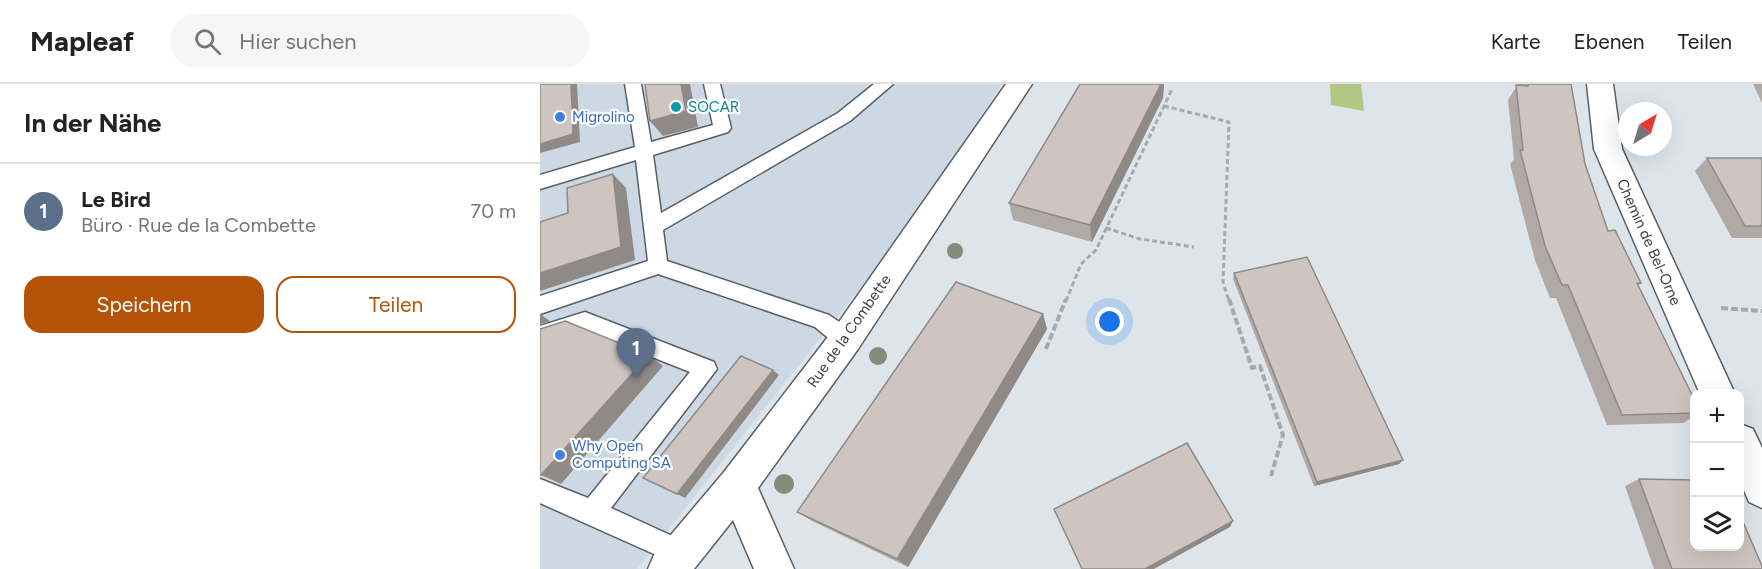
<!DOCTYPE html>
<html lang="de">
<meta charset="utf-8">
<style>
:root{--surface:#fff;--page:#f6f6f6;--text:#222;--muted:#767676;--line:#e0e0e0;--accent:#b45309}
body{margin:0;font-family:Figtree,sans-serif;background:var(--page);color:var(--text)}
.controls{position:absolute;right:18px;bottom:18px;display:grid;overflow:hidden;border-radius:12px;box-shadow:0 6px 24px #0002}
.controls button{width:54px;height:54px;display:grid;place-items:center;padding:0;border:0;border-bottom:2px solid var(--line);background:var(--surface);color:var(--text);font:30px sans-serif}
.compass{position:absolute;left:1078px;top:18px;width:54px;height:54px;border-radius:50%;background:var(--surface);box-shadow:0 6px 24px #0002;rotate:38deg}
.you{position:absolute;left:570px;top:238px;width:21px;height:21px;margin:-15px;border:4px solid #fff;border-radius:50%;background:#1a73e8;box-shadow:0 0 0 9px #1a73e833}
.badge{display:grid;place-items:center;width:39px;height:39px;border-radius:50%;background:var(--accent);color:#fff;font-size:20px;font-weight:700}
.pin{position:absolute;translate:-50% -50px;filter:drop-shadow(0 2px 3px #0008)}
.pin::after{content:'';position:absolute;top:32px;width:21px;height:18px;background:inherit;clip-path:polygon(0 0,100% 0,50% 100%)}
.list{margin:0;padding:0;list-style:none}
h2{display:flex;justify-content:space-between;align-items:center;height:78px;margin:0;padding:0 24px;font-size:26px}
h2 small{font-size:20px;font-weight:400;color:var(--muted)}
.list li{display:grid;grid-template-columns:39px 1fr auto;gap:18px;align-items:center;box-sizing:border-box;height:96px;padding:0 24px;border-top:2px solid var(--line)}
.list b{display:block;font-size:22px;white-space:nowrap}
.list p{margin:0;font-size:20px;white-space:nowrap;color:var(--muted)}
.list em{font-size:20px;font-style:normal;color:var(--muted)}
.actions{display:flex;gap:12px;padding:18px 24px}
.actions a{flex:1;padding:14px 0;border:2px solid var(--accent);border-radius:18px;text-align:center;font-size:21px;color:var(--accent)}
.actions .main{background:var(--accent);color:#fff}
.icon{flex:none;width:33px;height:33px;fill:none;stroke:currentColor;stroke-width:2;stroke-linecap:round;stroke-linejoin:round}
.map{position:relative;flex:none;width:1222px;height:485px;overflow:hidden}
header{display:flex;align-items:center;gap:36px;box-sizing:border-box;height:84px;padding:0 30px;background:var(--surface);border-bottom:2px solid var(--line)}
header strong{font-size:28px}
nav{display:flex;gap:33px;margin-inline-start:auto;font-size:21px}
.search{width:420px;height:54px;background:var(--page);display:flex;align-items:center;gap:15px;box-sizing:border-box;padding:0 21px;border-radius:33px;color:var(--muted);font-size:22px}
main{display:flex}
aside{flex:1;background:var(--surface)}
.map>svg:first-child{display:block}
.built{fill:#ccd9e5}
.green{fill:#b3c785}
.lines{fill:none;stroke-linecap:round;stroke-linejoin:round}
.service-casing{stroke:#596065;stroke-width:3}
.minor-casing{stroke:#596065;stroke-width:3}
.path-far1{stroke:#a4aaaf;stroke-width:3;stroke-dasharray:5 3;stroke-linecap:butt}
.path{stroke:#a4aaaf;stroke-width:4;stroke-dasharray:7 3;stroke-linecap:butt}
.service{fill:#fff;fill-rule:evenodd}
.minor{fill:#fff;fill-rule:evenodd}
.tree{fill:#838c7a}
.wall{fill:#b1a9a6}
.shaded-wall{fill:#908a87}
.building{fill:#cec5c1;stroke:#908a87;stroke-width:1.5}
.culture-dot{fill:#0f9aa8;stroke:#fff;stroke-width:2}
.shop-dot{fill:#3f7fe0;stroke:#fff;stroke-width:2}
.labels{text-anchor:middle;stroke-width:4.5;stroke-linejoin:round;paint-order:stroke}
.culture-label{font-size:15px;fill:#0d838f;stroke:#fff;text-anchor:start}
.shop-label{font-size:15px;fill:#366cbe;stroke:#fff;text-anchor:start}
.street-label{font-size:15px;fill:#3a3d40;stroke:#fff}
</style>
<header>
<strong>Mapleaf</strong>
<div class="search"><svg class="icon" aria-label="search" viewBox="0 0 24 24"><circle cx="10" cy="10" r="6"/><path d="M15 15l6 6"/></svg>Hier suchen</div>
<nav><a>Karte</a><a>Ebenen</a><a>Teilen</a></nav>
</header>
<main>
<aside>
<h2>In der Nähe<small></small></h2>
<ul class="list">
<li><span class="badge" style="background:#5c6f8a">1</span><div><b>Le Bird</b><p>Büro · Rue de la Combette</p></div><em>70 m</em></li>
</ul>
<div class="actions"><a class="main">Speichern</a><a>Teilen</a></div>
</aside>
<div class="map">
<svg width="1222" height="485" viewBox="0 0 1222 485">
<rect width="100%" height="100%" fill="#dde5eb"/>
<path class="built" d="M 0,0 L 462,0 L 371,140 L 97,485 L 0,485 Z"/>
<path class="green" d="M 790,0 L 821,0 L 824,27 L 791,21 Z"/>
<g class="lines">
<defs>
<path id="service" d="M 85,0 L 101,0 L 111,58 L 173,41 L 164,0 L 180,0 L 191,44 L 188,48 L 113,71 L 121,129 L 298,29 L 334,0 L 353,0 L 310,37 L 123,146 L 127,177 L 289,231 L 314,248 L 317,255 L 314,262 L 306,264 L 298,262 L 275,243 L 118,190 L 0,230 L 0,212 L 108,177 L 96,76 L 0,105 L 0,91 L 95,63 Z
M 45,228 L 174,278 L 177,285 L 71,424 L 152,461 L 156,470 L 152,479 L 143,483 L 0,419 L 0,395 L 48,414 L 150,288 L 44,246 L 0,260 L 0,242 Z"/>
<path id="minor" d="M 466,0 L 492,0 L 318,265 L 218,404 L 254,485 L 214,485 L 193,436 L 154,485 L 108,485 L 114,471 L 184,388 L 294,245 Z
M 1047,0 L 1073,0 L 1082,65 L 1195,310 L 1160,310 L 1054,65 Z
M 1200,340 L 1213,345 L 1222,364 L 1222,424 L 1209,418 L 1200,397 Z"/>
</defs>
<use href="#service" class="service-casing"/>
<use href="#minor" class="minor-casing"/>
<path class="path-far1" d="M 624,22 L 689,38 L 683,198 L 689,217
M 566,144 L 600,155 L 654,163
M 526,217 L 541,180 L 556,166 L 632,5"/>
<path class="path" d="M 689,215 L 712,284 L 720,282 L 743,351 L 731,392
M 1181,224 L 1222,227
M 506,265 L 526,215"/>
<use href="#service" class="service"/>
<use href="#minor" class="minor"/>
</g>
<g class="tree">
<circle cx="415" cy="167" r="8"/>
<circle cx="338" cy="272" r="9"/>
<circle cx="244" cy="400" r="10"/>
</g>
<path class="wall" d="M 540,0 L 624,0 L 623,14 L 552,158 L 473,136 L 469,119 Z
M 978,0 L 1031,0 L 1045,80 L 1068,147 L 1101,199 L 1098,202 L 1155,317 L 1155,332 L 1143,339 L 1067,341 L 1016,214 L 1010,214 L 995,176 L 970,80 L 974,75 L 968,16 Z
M 1213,0 L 1222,0 L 1222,19 Z
M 1167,74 L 1222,74 L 1222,154 L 1192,154 L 1155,87 Z
M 694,189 L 863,376 L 859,380 L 774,402 L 693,195 Z
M 503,230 L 507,245 L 368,483 L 272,437 L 257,428 Z
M 1099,395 L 1222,485 L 1114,485 L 1085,402 Z"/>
<path class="shaded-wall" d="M 31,0 L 37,0 L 40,58 L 0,69 L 0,60 Z
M 141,0 L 150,0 L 158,43 L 123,52 L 110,37 Z
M 621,0 L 624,0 L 623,14 L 552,158 L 550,141 Z
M 73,90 L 86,104 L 95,176 L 0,207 L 0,189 Z
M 0,230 L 10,237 L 0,240 Z
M 503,230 L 507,245 L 368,483 L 357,475 Z
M 109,271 L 123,282 L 21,400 L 1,391 Z
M 233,286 L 239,291 L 145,414 L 137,410 Z
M 863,376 L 859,380 L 774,402 L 777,398 Z
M 693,437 L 690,443 L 614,485 L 605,485 Z"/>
<path class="building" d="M 0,0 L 31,0 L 33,50 L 0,60 Z
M 105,0 L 141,0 L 146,27 L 110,37 Z
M 540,0 L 621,0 L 550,141 L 469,119 Z
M 988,0 L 1031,0 L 1045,80 L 1068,147 L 1075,146 L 1101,199 L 1097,199 L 1155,317 L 1155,329 L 1082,331 L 1028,201 L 1022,201 L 1005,162 L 980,66 L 983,66 L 976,1 L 988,2 Z
M 1167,74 L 1222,74 L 1222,142 L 1205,142 Z
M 73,90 L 81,163 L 0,189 L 0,138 L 28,129 L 27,104 Z
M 767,173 L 863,376 L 777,398 L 694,189 Z
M 416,198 L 503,230 L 357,475 L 257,428 Z
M 25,237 L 109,271 L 1,391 L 0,391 L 0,245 Z
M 201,272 L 233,286 L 137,410 L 103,394 Z
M 647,359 L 693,437 L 605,485 L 542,485 L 514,425 Z
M 1099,395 L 1155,396 L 1155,462 L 1200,462 L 1200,431 L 1222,482 L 1222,485 L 1132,485 Z"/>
<circle class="culture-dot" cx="136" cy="23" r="6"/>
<g class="shop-dot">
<circle cx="20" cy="33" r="6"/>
<circle cx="20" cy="371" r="6"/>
</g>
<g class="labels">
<g class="culture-label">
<text x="148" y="28">SOCAR</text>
</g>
<g class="shop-label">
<text x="32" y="38">Migrolino</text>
<text x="32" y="367">Why Open<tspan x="32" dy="17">Computing SA</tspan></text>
</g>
<g class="street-label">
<text transform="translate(1109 158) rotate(66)" y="5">Chemin de Bel-Orne</text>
<text transform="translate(309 247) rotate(-55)" y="5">Rue de la Combette</text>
</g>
</g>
</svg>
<div class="controls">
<button>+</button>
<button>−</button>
<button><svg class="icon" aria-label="layers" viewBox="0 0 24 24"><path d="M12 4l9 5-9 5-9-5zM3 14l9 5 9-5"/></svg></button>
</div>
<svg class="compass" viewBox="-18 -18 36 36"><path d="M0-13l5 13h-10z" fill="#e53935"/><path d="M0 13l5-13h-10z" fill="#767676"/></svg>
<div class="you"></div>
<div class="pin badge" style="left:96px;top:294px;background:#5c6f8a">1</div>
</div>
</main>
